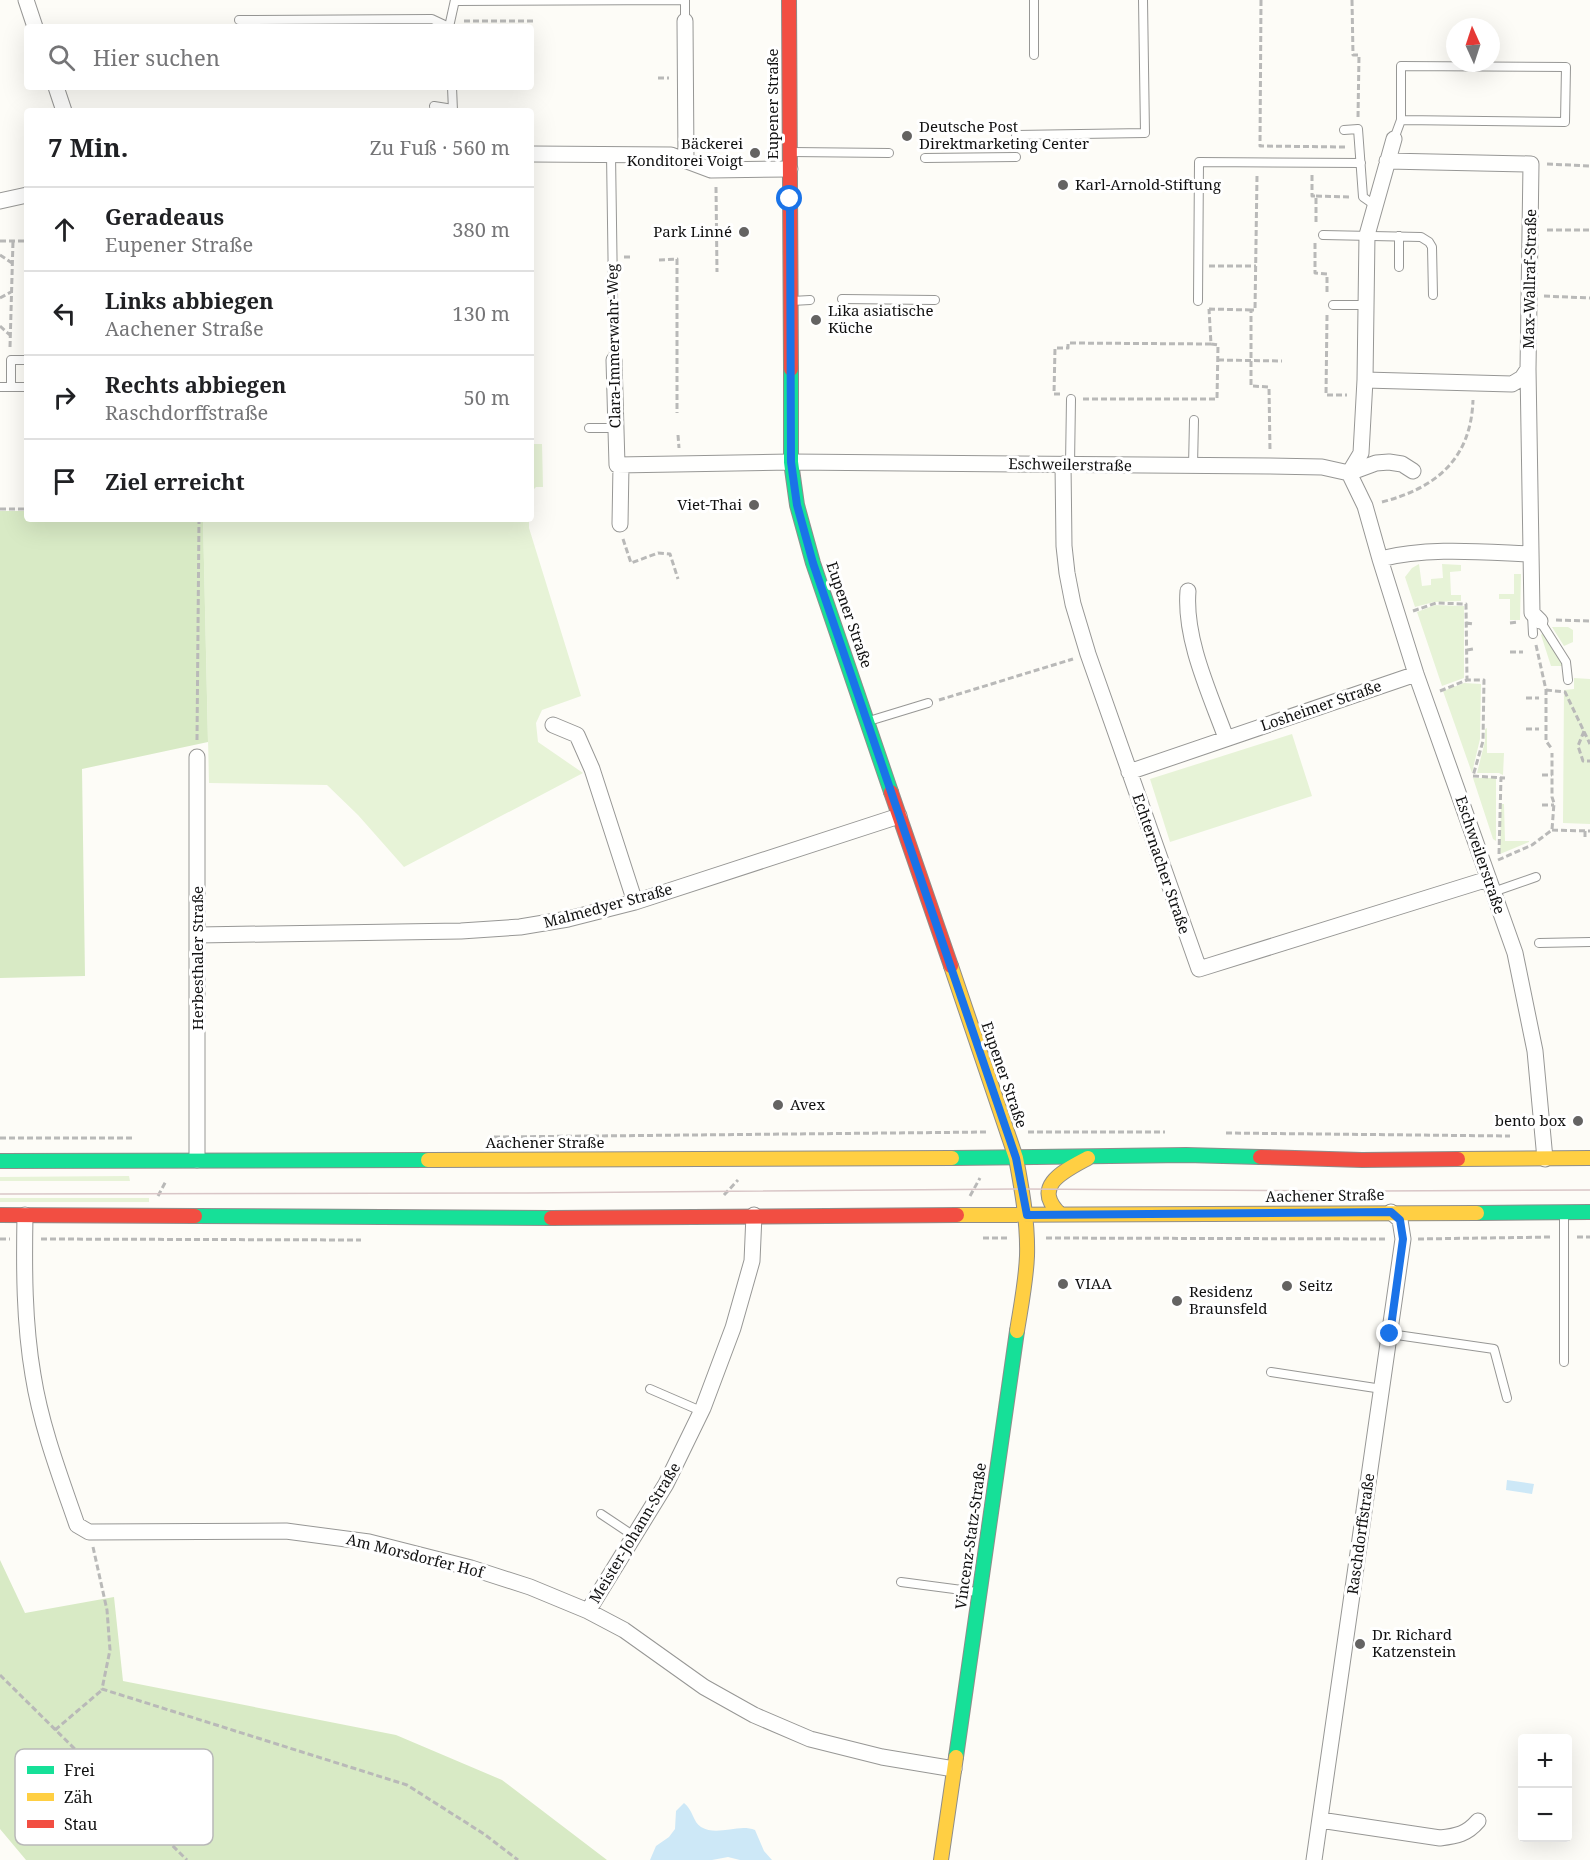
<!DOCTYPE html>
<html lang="de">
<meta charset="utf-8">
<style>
:root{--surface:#fff;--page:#f2f2f2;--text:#202124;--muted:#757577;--line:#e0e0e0}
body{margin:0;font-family:"Noto Serif",serif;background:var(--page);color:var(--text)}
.controls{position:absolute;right:18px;bottom:18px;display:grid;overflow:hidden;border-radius:6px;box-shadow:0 6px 24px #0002}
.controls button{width:54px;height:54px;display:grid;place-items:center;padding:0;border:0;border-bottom:2px solid var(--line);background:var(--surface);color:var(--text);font:30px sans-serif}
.compass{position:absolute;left:1446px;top:18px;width:54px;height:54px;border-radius:50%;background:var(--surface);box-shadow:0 6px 24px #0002;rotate:357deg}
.stop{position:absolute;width:18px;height:18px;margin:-14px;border:4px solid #1a73e8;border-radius:50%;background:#fff}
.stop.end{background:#1a73e8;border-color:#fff;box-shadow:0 2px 6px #0008}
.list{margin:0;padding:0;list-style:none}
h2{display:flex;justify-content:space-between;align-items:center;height:78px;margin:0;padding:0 24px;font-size:26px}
h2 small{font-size:20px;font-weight:400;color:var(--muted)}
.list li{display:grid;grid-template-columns:39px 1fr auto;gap:18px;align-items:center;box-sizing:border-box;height:84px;padding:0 24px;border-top:2px solid var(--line)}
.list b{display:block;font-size:22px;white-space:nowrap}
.list p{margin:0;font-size:20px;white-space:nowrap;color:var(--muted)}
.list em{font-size:20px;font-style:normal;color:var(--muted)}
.icon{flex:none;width:33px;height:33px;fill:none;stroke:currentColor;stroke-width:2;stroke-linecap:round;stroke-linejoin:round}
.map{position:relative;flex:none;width:1590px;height:1860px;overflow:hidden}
.search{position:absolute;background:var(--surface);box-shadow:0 6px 24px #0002;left:24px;top:24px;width:510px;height:66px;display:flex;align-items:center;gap:15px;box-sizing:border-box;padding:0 21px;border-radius:6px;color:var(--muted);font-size:22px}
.panel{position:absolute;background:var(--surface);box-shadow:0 6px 24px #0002;left:24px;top:108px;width:510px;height:414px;border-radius:6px}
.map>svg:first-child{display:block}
.green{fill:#e7f3d7}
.forest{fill:#d8eac5}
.water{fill:#cde8f7}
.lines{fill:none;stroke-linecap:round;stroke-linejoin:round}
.lane-casing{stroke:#979795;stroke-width:10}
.street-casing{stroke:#979795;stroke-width:17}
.fast-casing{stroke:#8e8d8b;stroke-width:16}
.slow-casing{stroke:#8e8d8b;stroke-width:16}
.jam-casing{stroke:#8e8d8b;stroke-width:16}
.path{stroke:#b9b9b8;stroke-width:3;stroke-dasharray:6 3;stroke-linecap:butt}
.lane{stroke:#fffffe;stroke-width:8}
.street{stroke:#fffffe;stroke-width:15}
.fast{stroke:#16e098;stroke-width:14}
.slow{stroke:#ffcf43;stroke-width:14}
.jam{stroke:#f24e42;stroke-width:14}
.tram{stroke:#d9c6c7;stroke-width:1.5}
.route{stroke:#1a73e8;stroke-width:8}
.poi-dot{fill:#646362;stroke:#fff;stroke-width:2}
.labels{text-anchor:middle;stroke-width:6;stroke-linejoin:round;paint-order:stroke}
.street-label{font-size:15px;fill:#111;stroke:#fff}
.poi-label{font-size:15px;fill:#111;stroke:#fff;text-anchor:start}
.key{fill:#fff;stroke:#b8b8b8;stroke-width:1.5}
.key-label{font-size:16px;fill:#111}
</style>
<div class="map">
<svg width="1590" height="1860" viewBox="0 0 1590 1860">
<rect width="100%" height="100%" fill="#fdfcf7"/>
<path class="green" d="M 531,444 L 542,444 L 543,487 L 536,487 L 531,492 Z
M 203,519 L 529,519 L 529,528 L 581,696 L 542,710 L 536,723 L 538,742 L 583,773 L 404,867 L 358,815 L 327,785 L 209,783 Z
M 1419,564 L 1422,586 L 1431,585 L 1431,579 L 1443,578 L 1442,564 L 1461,565 L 1461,571 L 1450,572 L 1451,595 L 1461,595 L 1461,601 L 1434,602 L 1415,607 L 1405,577 L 1412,568 Z
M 1514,574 L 1521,574 L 1520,620 L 1510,620 L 1510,599 L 1499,599 L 1499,594 L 1514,594 Z
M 1435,605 L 1464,606 L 1464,678 L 1442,686 L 1417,612 Z
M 1552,627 L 1568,627 L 1573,630 L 1573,642 L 1564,646 Z
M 1543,633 L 1561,662 L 1562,666 L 1551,666 L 1541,635 Z
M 1574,678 L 1590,679 L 1590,824 L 1563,823 L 1564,690 L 1574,689 Z
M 1464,683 L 1481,684 L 1480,739 L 1472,773 L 1443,691 Z
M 1487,728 L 1487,753 L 1504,753 L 1503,775 L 1499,773 L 1477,773 L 1485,741 L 1485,729 Z
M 1292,734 L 1312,796 L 1170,842 L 1150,779 Z
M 1473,778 L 1496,778 L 1496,841 L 1493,839 Z
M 1501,804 L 1504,804 L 1505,841 L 1529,841 L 1529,842 L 1500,854 Z
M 129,1176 L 130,1181 L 0,1181 L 0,1177 Z
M 0,1198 L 149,1198 L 149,1202 L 0,1202 Z"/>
<path class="forest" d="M 0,511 L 27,511 L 27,519 L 203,519 L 208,742 L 82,769 L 85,976 L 0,978 Z
M 0,1560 L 25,1613 L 114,1597 L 123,1681 L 396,1735 L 502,1780 L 607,1860 L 26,1860 L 0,1829 Z"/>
<path class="water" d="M 1507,1480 L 1534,1484 L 1532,1494 L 1506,1490 Z
M 684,1803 C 693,1810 693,1822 701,1827 C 718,1837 738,1823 755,1830 L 764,1851 L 772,1860 L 740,1860 L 728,1857 L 712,1860 L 650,1860 L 656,1846 L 669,1837 L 675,1829 L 676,1811 Z"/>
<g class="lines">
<defs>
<path id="lane" d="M 685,0 L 685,21
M 1034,0 L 1034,55
M 455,1 L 685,0
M 239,20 L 432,19 L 449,27
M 449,27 L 455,0
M 452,87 L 453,111
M 434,106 L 453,109
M 1344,130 L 1358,129 L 1363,197 L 1376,206
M 1016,135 L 1145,133 L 1143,0
M 1394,139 L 1401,120 L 1401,66 L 1566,67 L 1565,122 L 1401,120
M 792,152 L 889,153
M 611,154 L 614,360
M 925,158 L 1016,157
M 1323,235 L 1421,237 L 1429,242 L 1432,247 L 1433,295
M 1399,236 L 1399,267
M 842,299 L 935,300
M 792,301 L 810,300
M 1198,301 L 1199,162 L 1361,163
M 1333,305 L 1366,305
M 0,387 L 27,387
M 11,387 L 11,360 L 27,360
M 589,428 L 614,428
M 1070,464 L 1071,399
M 1193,466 L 1194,420
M 1532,615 L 1533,634
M 1540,621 L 1566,662 L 1568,680
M 869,721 L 928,703
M 1493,892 L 1536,877
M 1539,943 L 1590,942
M 1564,1216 L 1564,1362
M 1390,1334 L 1494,1349 L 1507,1398
M 1271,1372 L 1382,1389
M 650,1389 L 701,1411
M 601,1514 L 634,1536
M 901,1582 L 977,1592"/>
<path id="street" d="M 26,0 L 35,27
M 685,21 L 686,161
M 56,87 L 64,111
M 531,154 L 671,155 L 711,170 L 790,169
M 0,201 L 27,195
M 614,360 L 617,465 L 791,462 L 1270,466 L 1322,467 L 1349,473 L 1376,463 L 1389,462 L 1402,464 L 1413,471
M 1528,369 L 1532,613 L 1540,621
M 1365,380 L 1512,384 L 1522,378 L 1528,369 L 1531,164 L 1387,161
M 1063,464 L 1064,546 L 1067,573 L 1073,604 L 1088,654 L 1199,969 L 1488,879
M 1349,473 L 1365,506 L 1380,559 L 1416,674 L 1515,953 L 1535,1051 L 1545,1159
M 1349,473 L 1361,453 L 1365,380 L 1367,235 L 1394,139
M 620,524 L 621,465
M 1380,559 C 1428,547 1481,552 1531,554
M 1188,591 C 1184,639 1210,694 1226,738
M 553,725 L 577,735 L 592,769 L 635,902
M 197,757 L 197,1160
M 1129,772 L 1416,674
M 198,935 L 461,931 L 520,927 L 568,919 L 635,902 L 899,816
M 25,1215 C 24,1268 24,1322 33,1375 C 41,1426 60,1476 77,1525 L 89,1532 L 286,1531 L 369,1542 L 471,1568 L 530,1587 L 588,1611 L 624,1630 L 704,1687 L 754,1715 L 810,1739 L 882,1757 L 954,1769
M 588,1611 L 666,1484 L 703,1408 L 733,1328 L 752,1261 L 754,1215
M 1320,1820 L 1440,1838 C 1457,1836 1467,1834 1478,1821
M 1314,1860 L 1403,1239 L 1400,1220 L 1391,1212"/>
<path id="fast" d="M 791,369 L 791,462 L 797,505 L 813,563 L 891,792
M 952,1158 L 1186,1155 L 1260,1157
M 0,1161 L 428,1160
M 1477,1213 L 1590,1212
M 195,1216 L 551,1218
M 956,1757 L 1017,1331"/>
<path id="slow" d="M 951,966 L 1016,1158 C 1022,1190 1028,1223 1027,1256 C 1026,1281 1021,1306 1017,1331
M 1458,1159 L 1590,1158
M 428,1160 L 952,1158
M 1060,1214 C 1031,1186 1064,1171 1088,1158
M 957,1215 L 1477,1213
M 941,1860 L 956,1757"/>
<path id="jam" d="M 789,0 L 791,369
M 891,792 L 951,966
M 1260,1157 L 1362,1160 L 1458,1159
M 0,1215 L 195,1216
M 551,1218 L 957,1215"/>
</defs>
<use href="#lane" class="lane-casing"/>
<use href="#street" class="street-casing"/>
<use href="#fast" class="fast-casing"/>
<use href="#slow" class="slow-casing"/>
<use href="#jam" class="jam-casing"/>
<path class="path" d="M 1261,0 L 1260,146 L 1346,147
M 1352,0 L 1353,55 L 1359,55 L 1358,118
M 464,21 L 536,21
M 658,78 L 669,78
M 1547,164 L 1590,166
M 1312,175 L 1312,196 L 1316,196 L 1316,225
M 1257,176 L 1255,310 L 1251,310 L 1251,386 L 1269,387 L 1270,451
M 716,187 L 717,272
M 1316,196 L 1350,197
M 1547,230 L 1590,230
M 0,241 L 27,241
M 1315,243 L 1315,273 L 1327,274 L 1327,293
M 0,255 L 12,263
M 624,257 L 633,257
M 659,260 L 677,259 L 677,413
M 1209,266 L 1256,266
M 1544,296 L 1590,298
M 0,298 L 11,292
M 1209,309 L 1251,310
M 1327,315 L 1326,395 L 1347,395
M 0,326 L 11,336
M 10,347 L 13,241
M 1218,360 L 1282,361
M 1060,394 L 1054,394 L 1055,348 L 1068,348 L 1068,343 L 1211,344
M 1083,399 L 1217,399 L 1218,345 L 1211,344 L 1209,309
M 678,435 L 679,448
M 1382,502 C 1436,488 1471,459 1473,400
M 0,509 L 27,509
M 623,539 L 631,563 L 658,553 L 670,554 L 678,579
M 1413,611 L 1436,603 L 1466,604 L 1467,680
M 1556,620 L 1590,621
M 1466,623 L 1473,624
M 1510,623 L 1518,622
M 1536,645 L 1546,690 L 1546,741 L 1552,749
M 1467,650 L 1473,649
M 1510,652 L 1523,652
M 1546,690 L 1565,692 L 1590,744
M 1440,691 L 1467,680 L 1484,680 L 1483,741 L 1473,776
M 1526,698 L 1539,698
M 939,700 L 1073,659
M 1526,729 L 1539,729
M 1584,731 L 1578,746 L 1583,761 L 1590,761
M 197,740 L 199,519
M 1542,775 L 1552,775
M 1473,776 L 1505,778
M 1542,805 L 1554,805
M 1552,830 L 1590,831
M 1585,831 L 1585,840
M 1499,854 L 1501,777
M 1498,860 L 1532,845 L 1552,830 L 1554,803 L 1552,797 L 1552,753
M 1028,1132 L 1165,1132
M 1226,1133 L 1510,1136
M 494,1137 L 988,1132
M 0,1138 L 133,1138
M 724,1195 L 738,1180
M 158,1196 L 166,1181
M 970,1196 L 980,1178
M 1577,1237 L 1590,1237
M 983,1238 L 1009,1238
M 1046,1238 L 1387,1239
M 0,1239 L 10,1239
M 41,1239 L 361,1240
M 1418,1239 L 1552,1237
M 93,1547 L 107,1610 L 110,1650 L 102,1689 L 407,1785 L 484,1834 L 518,1860
M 0,1675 L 187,1860
M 55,1730 L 102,1690"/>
<use href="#lane" class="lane"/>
<use href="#street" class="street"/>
<use href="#fast" class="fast"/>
<use href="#slow" class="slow"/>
<use href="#jam" class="jam"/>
<path class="tram" d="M 0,1194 L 527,1193 L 1022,1189 L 1378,1191 L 1590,1190"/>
</g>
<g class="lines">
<path class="route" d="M 790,199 L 791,462 L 797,505 L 813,563 L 1016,1158 L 1027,1215 L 1391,1212 L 1400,1220 L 1403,1239 L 1390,1334"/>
</g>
<g class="poi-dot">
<circle cx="907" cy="136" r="6"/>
<circle cx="755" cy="153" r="6"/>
<circle cx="1063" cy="185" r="6"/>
<circle cx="744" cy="232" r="6"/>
<circle cx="816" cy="320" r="6"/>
<circle cx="754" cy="505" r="6"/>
<circle cx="778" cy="1105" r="6"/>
<circle cx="1578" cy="1121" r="6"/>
<circle cx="1063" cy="1284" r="6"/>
<circle cx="1287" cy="1286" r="6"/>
<circle cx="1177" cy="1301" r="6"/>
<circle cx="1360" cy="1644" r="6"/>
</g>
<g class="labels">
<g class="street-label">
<text transform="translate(773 104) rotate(-90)" y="5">Eupener Straße</text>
<text transform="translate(1530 279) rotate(-89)" y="5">Max-Wallraf-Straße</text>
<text transform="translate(614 346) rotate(-91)" y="5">Clara-Immerwahr-Weg</text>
<text transform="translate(1070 465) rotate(1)" y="5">Eschweilerstraße</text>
<text transform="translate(849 615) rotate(71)" y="5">Eupener Straße</text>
<text transform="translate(1321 706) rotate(-19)" y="5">Losheimer Straße</text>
<text transform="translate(1480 855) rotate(71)" y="5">Eschweilerstraße</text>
<text transform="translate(1161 864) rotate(71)" y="5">Echternacher Straße</text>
<text transform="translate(608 906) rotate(-15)" y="5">Malmedyer Straße</text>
<text transform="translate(198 958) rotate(-90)" y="5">Herbesthaler Straße</text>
<text transform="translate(1004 1075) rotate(71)" y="5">Eupener Straße</text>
<text x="545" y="1148">Aachener Straße</text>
<text transform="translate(1325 1196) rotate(-1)" y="5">Aachener Straße</text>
<text transform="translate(635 1533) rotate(-59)" y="5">Meister-Johann-Straße</text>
<text transform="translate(1361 1534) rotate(-82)" y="5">Raschdorffstraße</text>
<text transform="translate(971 1536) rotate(-82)" y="5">Vincenz-Statz-Straße</text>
<text transform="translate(415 1556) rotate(14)" y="5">Am Morsdorfer Hof</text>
</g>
<g class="poi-label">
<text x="919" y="132">Deutsche Post<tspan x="919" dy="17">Direktmarketing Center</tspan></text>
<text x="743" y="149" text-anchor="end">Bäckerei<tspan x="743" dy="17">Konditorei Voigt</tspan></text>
<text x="1075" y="190">Karl-Arnold-Stiftung</text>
<text x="732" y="237" text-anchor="end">Park Linné</text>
<text x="828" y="316">Lika asiatische<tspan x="828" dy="17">Küche</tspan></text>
<text x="742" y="510" text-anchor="end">Viet-Thai</text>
<text x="790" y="1110">Avex</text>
<text x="1566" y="1126" text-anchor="end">bento box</text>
<text x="1075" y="1289">VIAA</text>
<text x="1299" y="1291">Seitz</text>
<text x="1189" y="1297">Residenz<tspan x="1189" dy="17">Braunsfeld</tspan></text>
<text x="1372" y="1640">Dr. Richard<tspan x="1372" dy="17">Katzenstein</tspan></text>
</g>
</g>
<rect x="15" y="1749" width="198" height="96" rx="9" class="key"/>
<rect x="27" y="1766" width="27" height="8" fill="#16e098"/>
<rect x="27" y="1793" width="27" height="8" fill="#ffcf43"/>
<rect x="27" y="1820" width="27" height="8" fill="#f24e42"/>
<g class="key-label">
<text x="64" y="1776">Frei</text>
<text x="64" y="1803">Zäh</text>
<text x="64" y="1830">Stau</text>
</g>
</svg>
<div class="controls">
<button>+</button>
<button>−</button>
</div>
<svg class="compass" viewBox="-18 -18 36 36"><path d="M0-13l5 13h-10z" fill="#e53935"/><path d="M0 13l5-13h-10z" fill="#757577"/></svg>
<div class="stop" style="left:790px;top:199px"></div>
<div class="stop end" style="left:1390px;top:1334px"></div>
<div class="search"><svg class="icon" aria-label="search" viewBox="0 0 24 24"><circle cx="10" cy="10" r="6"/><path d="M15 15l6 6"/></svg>Hier suchen</div>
<section class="panel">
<h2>7 Min.<small>Zu Fuß · 560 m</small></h2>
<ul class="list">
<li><svg class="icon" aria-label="ahead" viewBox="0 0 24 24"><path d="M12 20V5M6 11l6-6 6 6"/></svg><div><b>Geradeaus</b><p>Eupener Straße</p></div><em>380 m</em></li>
<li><svg class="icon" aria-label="left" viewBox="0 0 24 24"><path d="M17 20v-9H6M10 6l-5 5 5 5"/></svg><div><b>Links abbiegen</b><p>Aachener Straße</p></div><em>130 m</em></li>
<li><svg class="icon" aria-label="right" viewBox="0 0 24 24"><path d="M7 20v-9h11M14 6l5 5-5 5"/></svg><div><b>Rechts abbiegen</b><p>Raschdorffstraße</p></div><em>50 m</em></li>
<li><svg class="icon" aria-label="arrive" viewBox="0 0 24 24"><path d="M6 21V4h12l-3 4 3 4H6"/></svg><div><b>Ziel erreicht</b></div></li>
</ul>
</section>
</div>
